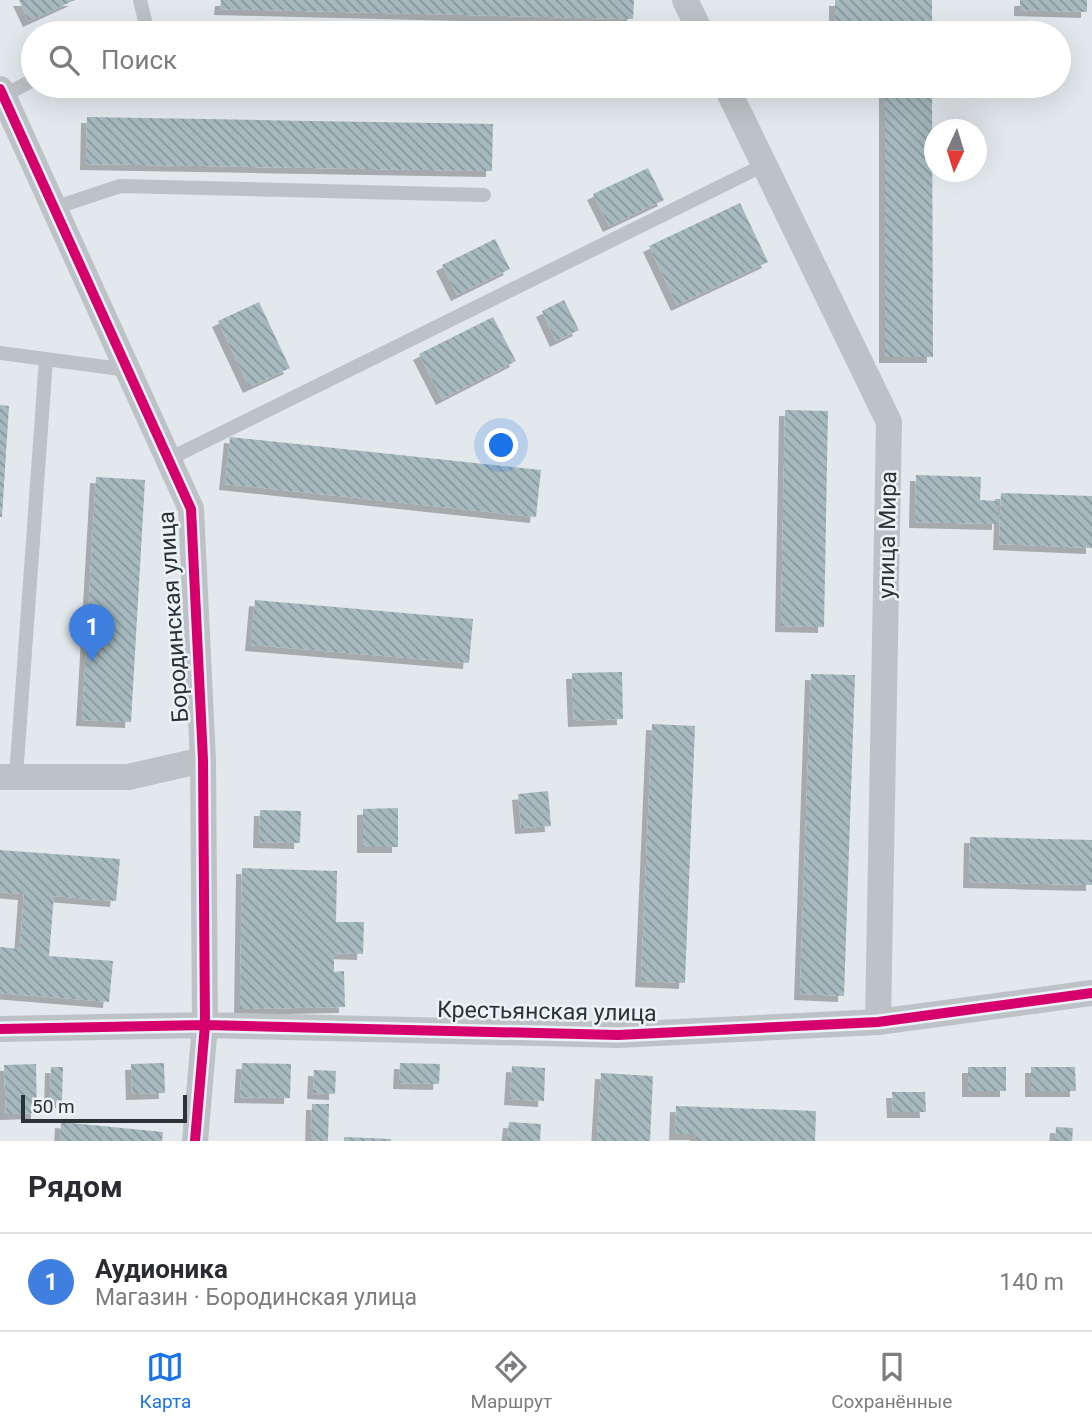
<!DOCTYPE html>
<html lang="ru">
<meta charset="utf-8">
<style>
:root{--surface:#fff;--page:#f7f7f7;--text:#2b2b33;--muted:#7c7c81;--line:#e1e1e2;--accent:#1a73e8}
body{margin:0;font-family:Roboto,sans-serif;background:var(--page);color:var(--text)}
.compass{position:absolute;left:924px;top:119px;width:63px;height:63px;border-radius:50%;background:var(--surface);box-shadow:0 7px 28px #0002;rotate:184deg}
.scale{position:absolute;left:21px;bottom:18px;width:166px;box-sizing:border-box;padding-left:7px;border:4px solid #2a3336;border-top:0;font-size:19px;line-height:24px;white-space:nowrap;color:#2a3336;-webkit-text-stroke:5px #ebf2f8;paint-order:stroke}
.you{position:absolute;left:502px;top:446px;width:24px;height:24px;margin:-18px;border:5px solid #fff;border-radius:50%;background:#1a73e8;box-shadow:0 0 0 10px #1a73e833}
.badge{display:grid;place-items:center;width:46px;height:46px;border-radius:50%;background:var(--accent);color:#fff;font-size:23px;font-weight:700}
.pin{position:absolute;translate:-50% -58px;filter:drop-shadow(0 2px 4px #0008)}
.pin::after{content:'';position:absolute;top:37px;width:24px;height:21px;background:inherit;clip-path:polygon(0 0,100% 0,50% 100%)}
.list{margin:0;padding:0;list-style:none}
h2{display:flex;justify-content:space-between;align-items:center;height:91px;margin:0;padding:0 28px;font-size:30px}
h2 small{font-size:23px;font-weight:400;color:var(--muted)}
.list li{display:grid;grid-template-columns:46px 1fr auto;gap:21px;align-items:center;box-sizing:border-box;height:98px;padding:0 28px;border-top:2px solid var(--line)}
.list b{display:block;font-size:26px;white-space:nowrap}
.list p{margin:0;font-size:23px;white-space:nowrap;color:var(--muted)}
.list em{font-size:23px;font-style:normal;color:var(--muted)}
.icon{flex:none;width:38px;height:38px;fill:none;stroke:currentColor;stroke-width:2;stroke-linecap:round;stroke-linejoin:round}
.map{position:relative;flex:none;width:1092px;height:1141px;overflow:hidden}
.search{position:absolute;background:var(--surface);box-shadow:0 7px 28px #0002;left:21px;right:21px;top:21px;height:77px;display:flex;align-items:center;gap:18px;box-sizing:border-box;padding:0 24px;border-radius:38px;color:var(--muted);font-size:26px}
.sheet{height:189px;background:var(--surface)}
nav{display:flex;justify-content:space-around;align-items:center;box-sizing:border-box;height:98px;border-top:2px solid var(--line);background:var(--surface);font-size:19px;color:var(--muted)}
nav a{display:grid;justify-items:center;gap:4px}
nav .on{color:var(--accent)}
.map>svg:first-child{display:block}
.building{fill:url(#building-back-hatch);filter:url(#shadow)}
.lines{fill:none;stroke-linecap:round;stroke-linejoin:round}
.lane{stroke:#bcc2c5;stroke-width:14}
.street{stroke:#bcc2c5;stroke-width:26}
.cycleway-casing{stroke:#ebf2f8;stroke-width:15}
.cycleway{stroke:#d6006c;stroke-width:10}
.labels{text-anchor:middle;stroke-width:5;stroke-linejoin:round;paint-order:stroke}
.street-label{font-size:23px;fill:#2a3336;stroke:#ebf2f8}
</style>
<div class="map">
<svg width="1092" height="1141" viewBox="0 0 1092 1141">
<defs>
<pattern id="building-back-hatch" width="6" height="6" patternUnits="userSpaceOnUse" patternTransform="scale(1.75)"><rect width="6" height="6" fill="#a6b9be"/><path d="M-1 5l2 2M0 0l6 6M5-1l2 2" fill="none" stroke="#87979b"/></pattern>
<filter id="shadow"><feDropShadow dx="-6" dy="6" stdDeviation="0" flood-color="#0004"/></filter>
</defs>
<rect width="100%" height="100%" fill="#e3e8ec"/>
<path class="building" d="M 19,0 L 75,0 L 29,21 Z
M 221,0 L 634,0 L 633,19 L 220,9 Z
M 835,0 L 932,0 L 932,33 L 835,33 Z
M 1020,0 L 1087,0 L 1087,12 L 1020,10 Z
M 885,86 L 932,86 L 933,357 L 885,357 Z
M 87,117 L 493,124 L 492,171 L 86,164 Z
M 648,168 L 664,200 L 609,226 L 593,194 Z
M 740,203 L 768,262 L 677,305 L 649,246 Z
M 495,239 L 510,269 L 457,295 L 442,265 Z
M 564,300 L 579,330 L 556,341 L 542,311 Z
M 259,302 L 290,368 L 249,387 L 218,321 Z
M 493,317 L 516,361 L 442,399 L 419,354 Z
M 0,405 L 9,406 L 2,517 L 0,517 Z
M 785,410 L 828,411 L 824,627 L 781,626 Z
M 230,437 L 541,470 L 536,517 L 225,484 Z
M 916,475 L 981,477 L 980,500 L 998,501 L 998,524 L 915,522 Z
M 96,477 L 145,480 L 131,722 L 82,720 Z
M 1001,493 L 1092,496 L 1092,548 L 999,544 Z
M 255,600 L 473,619 L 469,663 L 251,645 Z
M 622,672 L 623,719 L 574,721 L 572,673 Z
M 811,674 L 855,675 L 844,996 L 800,994 Z
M 652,724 L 695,726 L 685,983 L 641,981 Z
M 548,791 L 551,826 L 521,828 L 518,794 Z
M 398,808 L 398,847 L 363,847 L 363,809 Z
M 260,810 L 301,811 L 300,843 L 259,842 Z
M 970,837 L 1092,840 L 1092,885 L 969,882 Z
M 0,850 L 120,859 L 116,901 L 54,896 L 49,956 L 113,961 L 109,1002 L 0,993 L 0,947 L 20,949 L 24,894 L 0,892 Z
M 242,868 L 337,871 L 336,922 L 364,922 L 363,954 L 334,953 L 334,972 L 344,971 L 345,1007 L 240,1009 Z
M 164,1063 L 165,1093 L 132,1094 L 131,1064 Z
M 242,1063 L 291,1064 L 290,1098 L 240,1097 Z
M 400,1063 L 440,1064 L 439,1084 L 399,1083 Z
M 36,1064 L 37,1113 L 6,1114 L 4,1065 Z
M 512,1066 L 545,1068 L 544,1101 L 510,1099 Z
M 51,1067 L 63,1067 L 62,1102 L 50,1102 Z
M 968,1067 L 1006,1067 L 1006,1091 L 968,1091 Z
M 1031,1067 L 1075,1067 L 1076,1091 L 1031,1091 Z
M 314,1070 L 336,1071 L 335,1094 L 313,1093 Z
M 601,1073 L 653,1076 L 650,1141 L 597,1141 Z
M 892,1092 L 925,1092 L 926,1112 L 893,1112 Z
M 312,1104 L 329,1104 L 328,1141 L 311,1141 Z
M 676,1106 L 816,1111 L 815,1141 L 696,1141 L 696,1134 L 675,1134 Z
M 61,1122 L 163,1132 L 162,1141 L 60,1141 Z
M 509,1122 L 541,1124 L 540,1141 L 507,1141 Z
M 1056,1127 L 1073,1128 L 1072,1141 L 1055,1141 Z
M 344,1137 L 391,1139 L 391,1141 L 344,1141 Z"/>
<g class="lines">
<path class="lane" d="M 140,0 L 148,33
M 3,96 L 33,80
M 54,208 L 120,186 L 484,195
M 0,353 L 128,370
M 169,459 L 764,165
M 16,777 L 46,359"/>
<path class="street" d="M 685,0 L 701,33
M 726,86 L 889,422 L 878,1022
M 0,89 L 191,509 L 203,760 L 205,1025 L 195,1141
M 0,777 L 128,777 L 203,760
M 0,1029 L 205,1025 L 618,1035 L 878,1022 L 1092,993"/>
<defs>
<path id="cycleway" d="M 0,89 L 191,509 L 203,760 L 205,1025 L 195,1141
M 0,1029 L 205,1025 L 618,1035 L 878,1022 L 1092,993"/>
</defs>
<use href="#cycleway" class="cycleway-casing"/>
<use href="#cycleway" class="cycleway"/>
</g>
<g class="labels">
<g class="street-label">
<text transform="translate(887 535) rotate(-89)" y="8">улица Мира</text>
<text transform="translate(173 617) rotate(-94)" y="8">Бородинская улица</text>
<text transform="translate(547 1011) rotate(1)" y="8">Крестьянская улица</text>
</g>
</g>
</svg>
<svg class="compass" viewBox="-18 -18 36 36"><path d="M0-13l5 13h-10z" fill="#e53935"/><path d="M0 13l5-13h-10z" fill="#7c7c81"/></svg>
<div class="scale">50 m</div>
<div class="you"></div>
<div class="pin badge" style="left:92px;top:662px;background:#3f7fe0">1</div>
<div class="search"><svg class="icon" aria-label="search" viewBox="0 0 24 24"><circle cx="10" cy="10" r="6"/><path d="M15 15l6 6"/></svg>Поиск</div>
</div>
<section class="sheet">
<h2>Рядом<small></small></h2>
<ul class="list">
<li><span class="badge" style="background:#3f7fe0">1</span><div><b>Аудионика</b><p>Магазин · Бородинская улица</p></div><em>140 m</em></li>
</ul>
</section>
<nav>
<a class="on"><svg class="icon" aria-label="map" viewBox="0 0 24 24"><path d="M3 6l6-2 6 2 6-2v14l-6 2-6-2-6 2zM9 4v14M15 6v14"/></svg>Карта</a>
<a><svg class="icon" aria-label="directions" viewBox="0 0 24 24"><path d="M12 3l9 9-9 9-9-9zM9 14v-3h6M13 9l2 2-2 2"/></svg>Маршрут</a>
<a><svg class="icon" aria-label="saved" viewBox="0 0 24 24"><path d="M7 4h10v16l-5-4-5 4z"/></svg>Сохранённые</a>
</nav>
